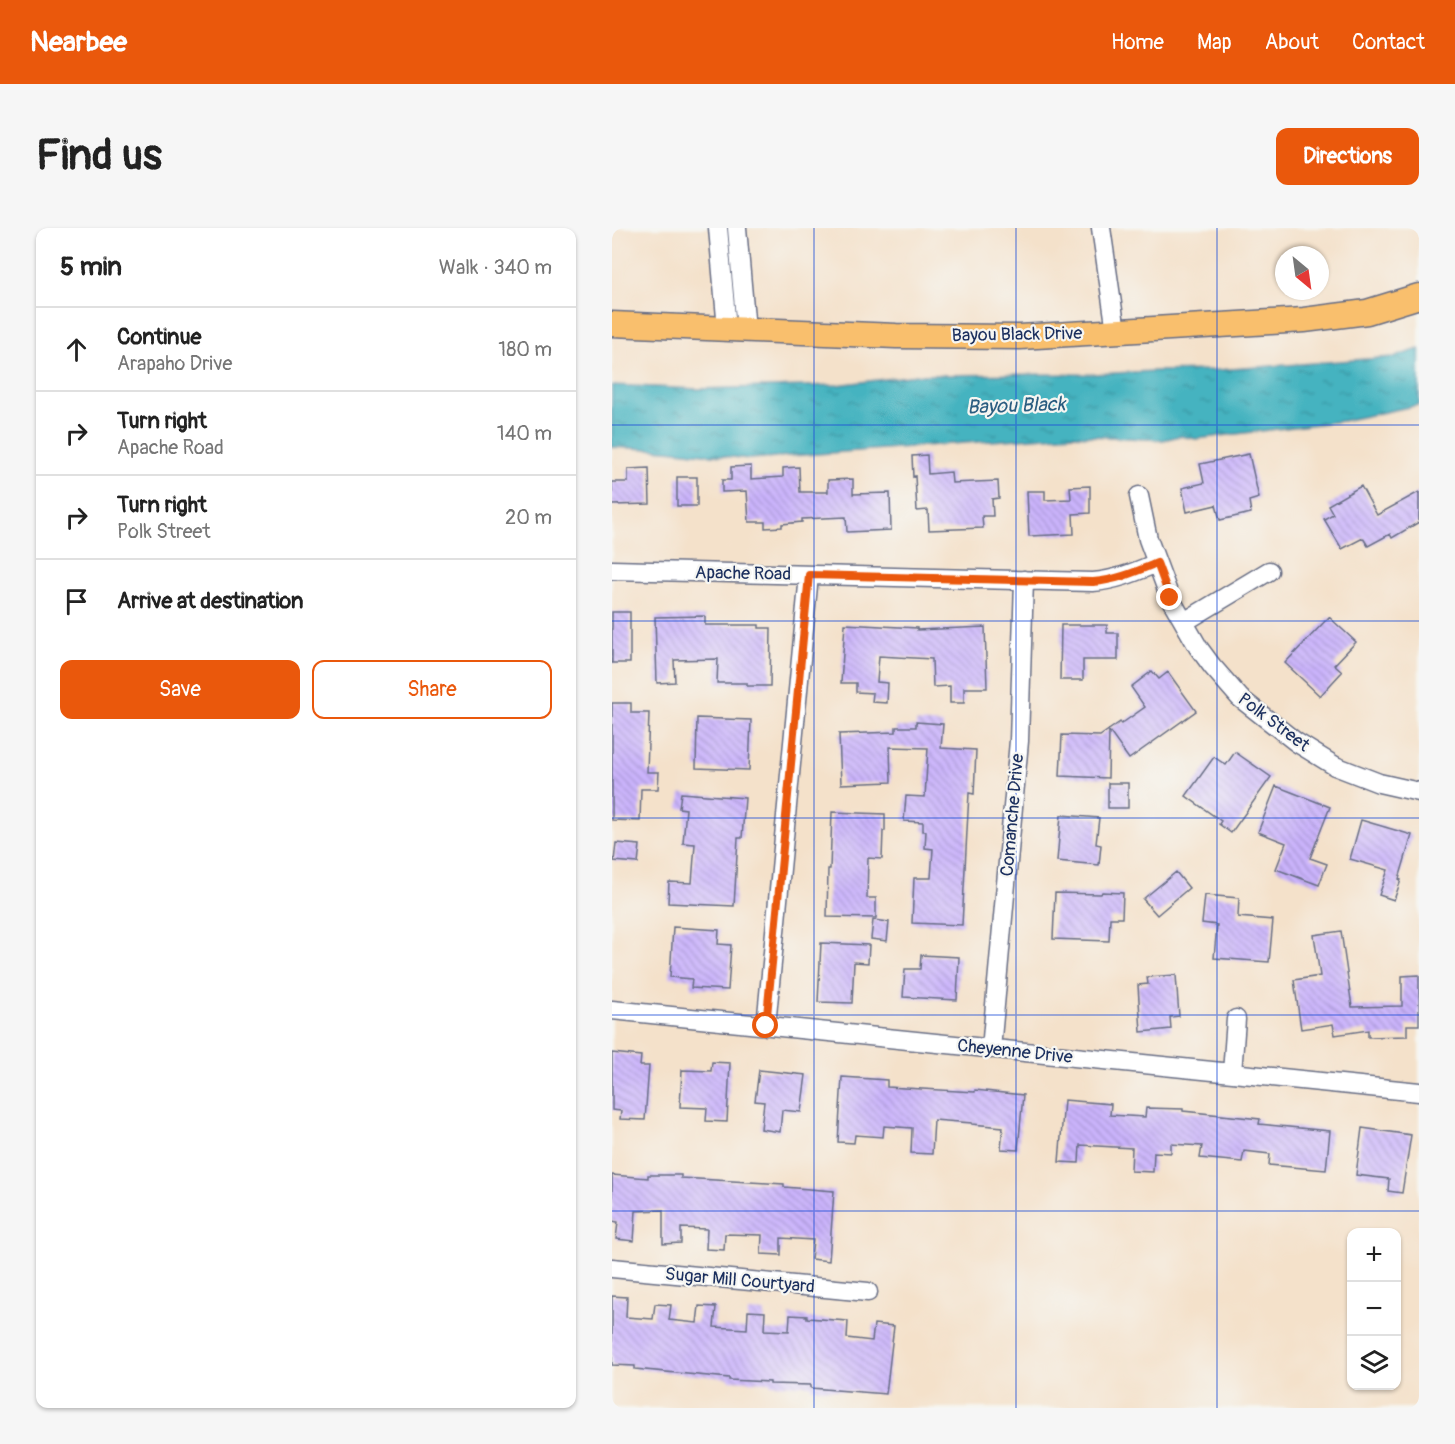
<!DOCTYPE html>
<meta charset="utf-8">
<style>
:root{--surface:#fff;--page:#f6f6f6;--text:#222;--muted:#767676;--line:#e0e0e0;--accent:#ea580c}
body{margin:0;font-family:Pangolin,sans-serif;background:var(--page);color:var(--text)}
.controls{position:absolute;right:18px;bottom:18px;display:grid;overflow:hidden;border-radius:12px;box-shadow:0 2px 4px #0004}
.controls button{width:54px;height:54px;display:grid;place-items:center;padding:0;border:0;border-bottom:2px solid var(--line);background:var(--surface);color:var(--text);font:30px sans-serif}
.compass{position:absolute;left:663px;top:18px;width:54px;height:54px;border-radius:50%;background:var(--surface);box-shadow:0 2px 4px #0004;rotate:151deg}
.stop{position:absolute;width:18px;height:18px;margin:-14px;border:4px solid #ea580c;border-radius:50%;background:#fff}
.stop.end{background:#ea580c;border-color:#fff;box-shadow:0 2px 6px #0008}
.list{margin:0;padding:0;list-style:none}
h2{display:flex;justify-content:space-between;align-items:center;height:78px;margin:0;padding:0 24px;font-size:26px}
h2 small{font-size:20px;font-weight:400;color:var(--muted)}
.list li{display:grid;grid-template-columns:39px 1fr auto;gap:18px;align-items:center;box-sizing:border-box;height:84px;padding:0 24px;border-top:2px solid var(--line)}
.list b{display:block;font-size:22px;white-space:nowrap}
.list p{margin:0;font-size:20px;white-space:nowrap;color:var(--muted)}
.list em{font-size:20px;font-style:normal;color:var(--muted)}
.actions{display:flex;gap:12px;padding:18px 24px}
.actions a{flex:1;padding:14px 0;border:2px solid var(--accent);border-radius:12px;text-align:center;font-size:21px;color:var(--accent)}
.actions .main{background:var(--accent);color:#fff}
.icon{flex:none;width:33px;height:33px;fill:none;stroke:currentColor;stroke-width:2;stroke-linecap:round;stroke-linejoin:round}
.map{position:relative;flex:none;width:807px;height:1180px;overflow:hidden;border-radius:12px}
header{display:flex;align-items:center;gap:36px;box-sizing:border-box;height:84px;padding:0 30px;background:var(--accent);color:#fff}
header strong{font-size:28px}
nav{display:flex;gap:33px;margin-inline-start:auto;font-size:21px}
.intro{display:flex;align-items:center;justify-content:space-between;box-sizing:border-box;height:144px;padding:0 36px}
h1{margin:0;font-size:42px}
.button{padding:15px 27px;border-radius:12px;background:var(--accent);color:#fff;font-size:21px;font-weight:700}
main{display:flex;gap:36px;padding:0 36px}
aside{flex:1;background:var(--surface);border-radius:12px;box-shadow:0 2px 4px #0004}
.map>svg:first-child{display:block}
.water{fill:url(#water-ripples);stroke:#30718f;stroke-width:1.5}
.building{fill:url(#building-back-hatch)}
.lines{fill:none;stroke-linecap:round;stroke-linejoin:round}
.minor-casing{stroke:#676d84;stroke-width:21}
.major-casing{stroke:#676d84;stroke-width:27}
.minor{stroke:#fff;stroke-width:18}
.major{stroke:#f9bf6d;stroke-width:24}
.route{stroke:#ea580c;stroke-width:8}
.grid{fill:none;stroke:#1d4ed8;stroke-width:1.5;stroke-opacity:0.55}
.labels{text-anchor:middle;stroke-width:4.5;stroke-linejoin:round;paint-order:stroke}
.street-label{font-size:18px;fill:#1b2f5e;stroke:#f6f6f2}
.water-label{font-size:20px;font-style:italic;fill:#2a5d80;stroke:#f6f6f2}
</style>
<header>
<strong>Nearbee</strong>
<nav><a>Home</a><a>Map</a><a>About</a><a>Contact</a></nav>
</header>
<div class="intro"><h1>Find us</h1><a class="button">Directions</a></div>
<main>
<aside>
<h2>5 min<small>Walk · 340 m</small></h2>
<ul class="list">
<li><svg class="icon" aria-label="ahead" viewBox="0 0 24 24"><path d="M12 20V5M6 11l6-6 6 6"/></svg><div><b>Continue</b><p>Arapaho Drive</p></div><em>180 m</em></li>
<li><svg class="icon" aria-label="right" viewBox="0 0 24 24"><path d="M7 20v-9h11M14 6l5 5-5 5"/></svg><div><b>Turn right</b><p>Apache Road</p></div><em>140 m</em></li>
<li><svg class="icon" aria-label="right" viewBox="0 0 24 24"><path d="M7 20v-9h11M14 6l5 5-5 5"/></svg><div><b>Turn right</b><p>Polk Street</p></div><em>20 m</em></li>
<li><svg class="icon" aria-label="arrive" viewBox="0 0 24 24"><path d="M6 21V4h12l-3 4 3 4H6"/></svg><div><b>Arrive at destination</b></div></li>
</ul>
<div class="actions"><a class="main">Save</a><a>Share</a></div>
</aside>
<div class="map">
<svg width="807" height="1180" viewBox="0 0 807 1180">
<defs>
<pattern id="water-ripples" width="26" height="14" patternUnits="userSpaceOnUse" patternTransform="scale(1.5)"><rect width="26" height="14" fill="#45b3c0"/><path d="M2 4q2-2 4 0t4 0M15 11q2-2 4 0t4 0" fill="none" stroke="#39929f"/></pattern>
<pattern id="building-back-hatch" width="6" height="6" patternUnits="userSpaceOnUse" patternTransform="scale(1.5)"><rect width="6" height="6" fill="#cbb4fc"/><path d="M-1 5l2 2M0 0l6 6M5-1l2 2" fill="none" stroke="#a493cf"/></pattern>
</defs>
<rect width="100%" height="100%" fill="#f6f6f2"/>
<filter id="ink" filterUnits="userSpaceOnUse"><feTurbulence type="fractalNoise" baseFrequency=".0167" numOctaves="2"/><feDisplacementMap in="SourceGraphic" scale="12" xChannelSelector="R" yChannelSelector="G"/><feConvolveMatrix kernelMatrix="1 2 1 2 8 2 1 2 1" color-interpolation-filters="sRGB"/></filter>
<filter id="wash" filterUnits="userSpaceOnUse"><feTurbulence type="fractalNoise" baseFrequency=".008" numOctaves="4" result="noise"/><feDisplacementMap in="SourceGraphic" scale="24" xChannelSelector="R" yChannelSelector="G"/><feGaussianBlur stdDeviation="1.35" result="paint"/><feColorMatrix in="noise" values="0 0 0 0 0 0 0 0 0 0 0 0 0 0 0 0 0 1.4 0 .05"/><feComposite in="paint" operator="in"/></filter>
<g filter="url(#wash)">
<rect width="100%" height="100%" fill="#f4e1ca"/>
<path class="water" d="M 807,121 L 807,177 L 730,193 L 584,211 L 568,208 L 551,212 L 461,207 L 138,231 L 55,222 L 0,219 L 0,157 L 86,161 L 225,157 L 305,147 L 482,146 L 543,143 L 606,142 L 782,129 Z"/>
<g id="blocks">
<path class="building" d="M 637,226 L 647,270 L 637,273 L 639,285 L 608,292 L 604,277 L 575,284 L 570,260 L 592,255 L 588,236 Z
M 315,227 L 316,246 L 339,244 L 340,255 L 386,253 L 387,270 L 380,271 L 381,288 L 370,288 L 371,300 L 317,302 L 316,282 L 305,283 L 303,248 L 301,249 L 300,228 Z
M 139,238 L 139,251 L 171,249 L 171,240 L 187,239 L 188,264 L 216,264 L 216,252 L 241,251 L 241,266 L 278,265 L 279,302 L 235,304 L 234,289 L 190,291 L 190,294 L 170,296 L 170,299 L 153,300 L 153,294 L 137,294 L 135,263 L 110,264 L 110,252 L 119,252 L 119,239 Z
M 37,240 L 38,276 L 0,277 L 0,254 L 16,254 L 16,241 Z
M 65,249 L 85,249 L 85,278 L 65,278 Z
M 478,258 L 478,285 L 461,286 L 462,306 L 417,308 L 415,263 L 433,263 L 433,272 L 459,271 L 458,259 Z
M 749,258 L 765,287 L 807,264 L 807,294 L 780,310 L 778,306 L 756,318 L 751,310 L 730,321 L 712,291 L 721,286 L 716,277 Z
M 0,384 L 18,384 L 18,435 L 0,435 Z
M 93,388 L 93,397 L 147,397 L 147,400 L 159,400 L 158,458 L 135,458 L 135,455 L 105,455 L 106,431 L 62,432 L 63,454 L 45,455 L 43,389 Z
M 717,389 L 744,414 L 722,437 L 730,444 L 708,468 L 673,435 Z
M 233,396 L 305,400 L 305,402 L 373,399 L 375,460 L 352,460 L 352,475 L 338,475 L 338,458 L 321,459 L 320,431 L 267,428 L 265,454 L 276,455 L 275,475 L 260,474 L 261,465 L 244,464 L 244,455 L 229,455 Z
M 449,397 L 495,397 L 495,405 L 506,405 L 506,432 L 471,432 L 471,452 L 448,452 Z
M 540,443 L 547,451 L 556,444 L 584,483 L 517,531 L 497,503 L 496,550 L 448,548 L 450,507 L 488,508 L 508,494 L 509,496 L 533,479 L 519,459 Z
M 0,475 L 19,475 L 19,485 L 37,485 L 35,544 L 47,544 L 46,561 L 29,561 L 28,593 L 0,592 Z
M 85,490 L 139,492 L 137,542 L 84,540 Z
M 304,494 L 331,496 L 329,520 L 364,522 L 362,566 L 357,565 L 350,697 L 300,695 L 302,650 L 319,650 L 321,621 L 313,620 L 314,603 L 311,603 L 311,594 L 292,593 L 294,568 L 313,569 L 316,520 L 278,519 L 279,554 L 229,556 L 227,506 L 284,504 L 284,499 L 304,499 Z
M 623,524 L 659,549 L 619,605 L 607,596 L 609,593 L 574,568 L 602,529 L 614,537 Z
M 496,555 L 516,555 L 516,580 L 496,580 Z
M 664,558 L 718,579 L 698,630 L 715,636 L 707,657 L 664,641 L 674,615 L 646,604 Z
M 69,565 L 133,570 L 130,610 L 126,610 L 122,678 L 56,675 L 57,654 L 80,655 L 83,616 L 71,615 L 74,581 L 67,580 Z
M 220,584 L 273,586 L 273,603 L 271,603 L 270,631 L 256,630 L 255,670 L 264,670 L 264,690 L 215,689 L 216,641 L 218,641 Z
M 449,587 L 487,590 L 484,616 L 489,617 L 487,637 L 445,633 Z
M 749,592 L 800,607 L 787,651 L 789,652 L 782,672 L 767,667 L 776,642 L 738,631 Z
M 4,615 L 28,617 L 26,635 L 2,633 Z
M 564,644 L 577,660 L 545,687 L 531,671 Z
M 490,664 L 511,665 L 510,690 L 498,690 L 497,713 L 441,711 L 443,665 L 489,666 Z
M 593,667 L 627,670 L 626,689 L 661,692 L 657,734 L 602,730 L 605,697 L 590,695 Z
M 261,692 L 277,694 L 275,713 L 259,711 Z
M 61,699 L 107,702 L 106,716 L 119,717 L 116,762 L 79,760 L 80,751 L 58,749 Z
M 729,703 L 740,779 L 790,778 L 790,748 L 807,747 L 807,797 L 795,797 L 795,808 L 756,809 L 756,802 L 723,807 L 721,796 L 689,801 L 682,752 L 708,748 L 702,707 Z
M 209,715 L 257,717 L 256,735 L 242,734 L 240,775 L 206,774 Z
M 309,727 L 347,729 L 345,772 L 291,769 L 293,741 L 308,741 Z
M 564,747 L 567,788 L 558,789 L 559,801 L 529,804 L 526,757 L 536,756 L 535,749 Z
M 0,825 L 29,828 L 28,838 L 37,838 L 33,892 L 8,891 L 9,883 L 0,882 Z
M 100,834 L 118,835 L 115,894 L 94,893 L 95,880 L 68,879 L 70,842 L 99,843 Z
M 147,842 L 194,847 L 189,884 L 170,882 L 168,904 L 149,901 L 152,874 L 143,873 Z
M 230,849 L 275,852 L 275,859 L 363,864 L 363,862 L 411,867 L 406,922 L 389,921 L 391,899 L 360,896 L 360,895 L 322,892 L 320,926 L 299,925 L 300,900 L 272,898 L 271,909 L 243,907 L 242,915 L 226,914 Z
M 452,872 L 499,876 L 498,887 L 533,889 L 534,880 L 571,881 L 571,883 L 648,891 L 647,896 L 718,903 L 714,942 L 657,937 L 658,926 L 632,923 L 630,934 L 588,930 L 590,918 L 559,916 L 559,925 L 542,924 L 541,944 L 519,943 L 520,920 L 468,917 L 467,935 L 447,934 Z
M 750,900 L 799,907 L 790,965 L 776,963 L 777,951 L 744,947 Z
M 0,947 L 36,950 L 36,947 L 69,947 L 69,950 L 172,956 L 172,959 L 222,963 L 217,1033 L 199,1031 L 201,1012 L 169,1010 L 169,1027 L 149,1026 L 150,1007 L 113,1006 L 112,1022 L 94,1021 L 95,1001 L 69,1000 L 69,1015 L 51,1016 L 51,982 L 24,983 L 22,1013 L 4,1011 L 6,994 L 0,993 Z
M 0,1068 L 15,1069 L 14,1089 L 41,1091 L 43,1076 L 59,1077 L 57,1092 L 85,1095 L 87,1078 L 104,1079 L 102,1099 L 135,1101 L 136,1083 L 153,1084 L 152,1102 L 177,1103 L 178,1087 L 195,1088 L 195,1090 L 236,1093 L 235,1110 L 260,1113 L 262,1096 L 282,1098 L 274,1166 L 199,1160 L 199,1157 L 158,1156 L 158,1154 L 117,1152 L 117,1150 L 23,1141 L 23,1138 L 0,1137 Z"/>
</g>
</g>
<g filter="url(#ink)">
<use href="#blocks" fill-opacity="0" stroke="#676d84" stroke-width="1.5"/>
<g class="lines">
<defs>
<path id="minor" d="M 106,0 L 115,101
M 125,0 L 134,102
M 489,0 L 504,103
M 527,268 L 536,311 L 558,370 L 586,419 L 600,438 L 628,470 L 684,514 L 723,538 L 767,555 L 807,564
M 0,342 L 481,354 C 505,352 523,344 545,335
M 572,394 L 657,343
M 0,782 L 807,864
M 154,798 L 197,347
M 379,821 L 407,513 L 412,352
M 620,845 L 624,791
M 0,1040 L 256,1064"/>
<path id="major" d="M 0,96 L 284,108 L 408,109 L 692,92 L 755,84 L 807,68"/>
</defs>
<use href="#minor" class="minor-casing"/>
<use href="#major" class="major-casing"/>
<use href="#minor" class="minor"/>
<use href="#major" class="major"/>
</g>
</g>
<g class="lines" filter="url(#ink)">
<path class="route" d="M 154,798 L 197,347 L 481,354 C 505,352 523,344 545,335 L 558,370"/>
</g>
<path class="grid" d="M 202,0 L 202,1180M 404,0 L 404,1180M 605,0 L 605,1180M 0,197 L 807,197M 0,393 L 807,393M 0,590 L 807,590M 0,787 L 807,787M 0,983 L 807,983"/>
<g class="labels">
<g class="street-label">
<text transform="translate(405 106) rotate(-1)" y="6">Bayou Black Drive</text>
<text transform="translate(131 345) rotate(1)" y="6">Apache Road</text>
<text transform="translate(662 494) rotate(37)" y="6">Polk Street</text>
<text transform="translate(400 587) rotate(-85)" y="6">Comanche Drive</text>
<text transform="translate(403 823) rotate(6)" y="6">Cheyenne Drive</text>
<text transform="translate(128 1052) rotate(5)" y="6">Sugar Mill Courtyard</text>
</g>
<g class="water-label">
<text transform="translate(404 177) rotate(-2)" y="7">Bayou Black</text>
</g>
</g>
</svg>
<div class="controls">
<button>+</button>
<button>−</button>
<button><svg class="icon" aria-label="layers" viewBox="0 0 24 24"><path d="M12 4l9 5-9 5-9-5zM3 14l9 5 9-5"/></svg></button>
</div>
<svg class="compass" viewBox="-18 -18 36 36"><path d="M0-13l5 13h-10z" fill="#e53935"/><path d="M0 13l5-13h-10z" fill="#767676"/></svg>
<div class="stop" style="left:154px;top:798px"></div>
<div class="stop end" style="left:558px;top:370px"></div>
</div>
</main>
